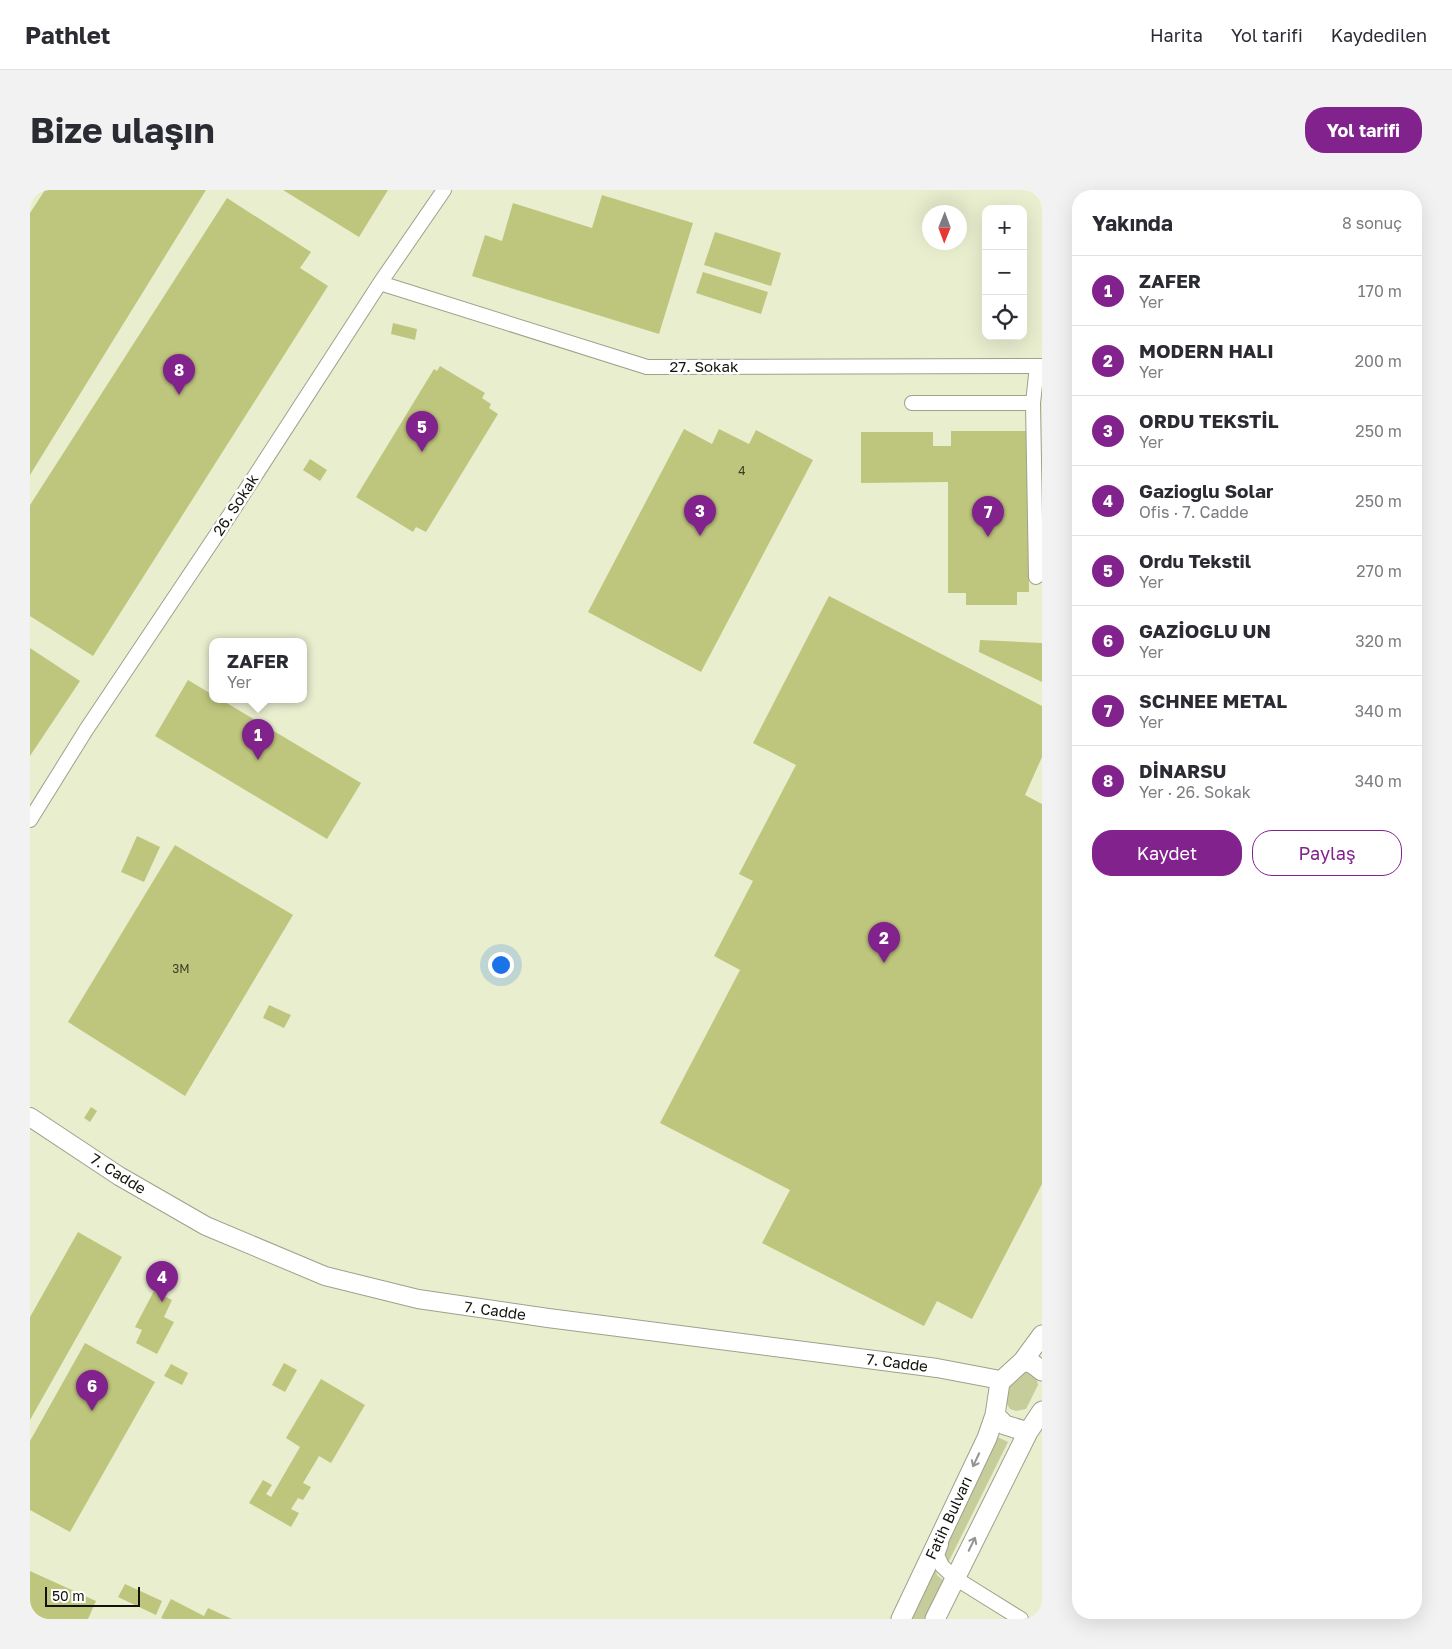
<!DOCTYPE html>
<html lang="tr">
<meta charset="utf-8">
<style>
:root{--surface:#fff;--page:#f2f2f3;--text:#2b2b33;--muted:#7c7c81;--line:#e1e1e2;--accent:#82228d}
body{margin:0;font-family:"Golos Text",sans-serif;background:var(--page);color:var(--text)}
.controls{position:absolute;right:15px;top:15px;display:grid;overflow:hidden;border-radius:10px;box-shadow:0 5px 20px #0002}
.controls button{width:45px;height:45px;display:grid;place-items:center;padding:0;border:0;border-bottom:1px solid var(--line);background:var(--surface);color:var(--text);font:25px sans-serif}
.compass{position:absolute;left:892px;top:15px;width:45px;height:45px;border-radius:50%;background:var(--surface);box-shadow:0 5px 20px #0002;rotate:181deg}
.scale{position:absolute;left:15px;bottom:12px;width:95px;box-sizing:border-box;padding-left:5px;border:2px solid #12130b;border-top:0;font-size:14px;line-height:18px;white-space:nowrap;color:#12130b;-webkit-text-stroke:4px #fff;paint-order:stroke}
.you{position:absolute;left:470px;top:774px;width:18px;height:18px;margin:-12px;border:4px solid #fff;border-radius:50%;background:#1a73e8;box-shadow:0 0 0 8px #1a73e833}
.badge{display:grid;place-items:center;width:32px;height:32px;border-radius:50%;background:var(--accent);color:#fff;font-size:16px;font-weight:700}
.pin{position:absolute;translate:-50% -41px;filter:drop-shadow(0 1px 2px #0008)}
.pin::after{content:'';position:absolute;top:26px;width:18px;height:15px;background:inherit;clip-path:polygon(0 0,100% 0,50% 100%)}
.popup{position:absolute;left:179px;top:448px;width:98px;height:65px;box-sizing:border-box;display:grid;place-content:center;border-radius:10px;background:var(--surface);filter:drop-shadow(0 1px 4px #0005);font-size:16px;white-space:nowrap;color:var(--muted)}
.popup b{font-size:19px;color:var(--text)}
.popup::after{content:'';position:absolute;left:50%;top:100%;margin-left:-10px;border:10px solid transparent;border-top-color:var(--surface)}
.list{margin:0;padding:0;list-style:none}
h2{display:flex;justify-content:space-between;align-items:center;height:65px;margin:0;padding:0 20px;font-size:21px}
h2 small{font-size:16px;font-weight:400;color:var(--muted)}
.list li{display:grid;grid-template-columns:32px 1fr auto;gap:15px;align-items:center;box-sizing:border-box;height:70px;padding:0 20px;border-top:1px solid var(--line)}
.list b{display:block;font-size:19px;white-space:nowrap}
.list p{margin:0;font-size:16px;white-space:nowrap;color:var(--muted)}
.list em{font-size:16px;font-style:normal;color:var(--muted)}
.actions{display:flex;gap:10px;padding:15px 20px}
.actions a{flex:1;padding:11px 0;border:1px solid var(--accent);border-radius:20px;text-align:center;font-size:18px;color:var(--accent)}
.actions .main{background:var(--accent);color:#fff}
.icon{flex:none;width:28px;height:28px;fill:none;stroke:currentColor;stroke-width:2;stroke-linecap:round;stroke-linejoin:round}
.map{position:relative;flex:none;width:1012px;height:1429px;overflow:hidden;border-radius:20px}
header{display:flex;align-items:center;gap:30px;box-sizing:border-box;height:70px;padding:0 25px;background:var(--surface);border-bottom:1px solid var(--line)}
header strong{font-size:24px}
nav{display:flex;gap:28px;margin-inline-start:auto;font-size:18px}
.intro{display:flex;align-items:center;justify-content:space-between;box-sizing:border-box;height:120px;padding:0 30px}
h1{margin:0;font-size:35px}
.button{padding:12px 22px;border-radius:20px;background:var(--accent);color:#fff;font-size:18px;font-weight:700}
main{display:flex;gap:30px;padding:0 30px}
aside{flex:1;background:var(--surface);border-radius:20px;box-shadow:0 5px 20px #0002}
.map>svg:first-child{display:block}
.built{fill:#e9eecf;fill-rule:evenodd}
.green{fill:#c6cc9a}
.building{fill:#bec67d}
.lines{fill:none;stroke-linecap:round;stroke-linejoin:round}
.minor-casing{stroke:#9ea18b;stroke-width:16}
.tertiary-casing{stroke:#9ea18b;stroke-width:20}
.secondary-casing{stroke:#9ea18b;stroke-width:21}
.minor{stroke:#fff;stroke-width:14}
.tertiary{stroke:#fff;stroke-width:18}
.secondary{stroke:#fff;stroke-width:19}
.oneway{stroke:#949591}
.labels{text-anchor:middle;stroke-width:5;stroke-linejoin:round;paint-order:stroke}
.number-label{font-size:12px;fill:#3d4028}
.street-label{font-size:15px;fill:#12130b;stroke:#fff}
</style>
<header>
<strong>Pathlet</strong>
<nav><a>Harita</a><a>Yol tarifi</a><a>Kaydedilen</a></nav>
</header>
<div class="intro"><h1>Bize ulaşın</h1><a class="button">Yol tarifi</a></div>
<main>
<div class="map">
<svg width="1012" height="1429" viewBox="0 0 1012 1429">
<rect width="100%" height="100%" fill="#f7fbe3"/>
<path class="built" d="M 0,0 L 1012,0 L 1012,1429 L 0,1429 ZM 956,19 L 993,19 L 993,146 L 956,146 ZM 899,22 L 929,22 L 929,52 L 899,52 ZM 183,451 L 273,451 L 273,509 L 183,509 Z"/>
<path class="green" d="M 995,1180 L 1006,1184 L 1008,1195 L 996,1219 L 986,1221 L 980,1219 L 973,1208 L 983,1185 Z
M 963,1245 L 978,1252 L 918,1373 L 912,1365 Z
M 904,1375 L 907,1385 L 915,1392 L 896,1429 L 877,1429 Z"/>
<path class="building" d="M 15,0 L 176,0 L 0,285 L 0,23 Z
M 253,0 L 358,0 L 329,47 Z
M 572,5 L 663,33 L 629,144 L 442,86 L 455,45 L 472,51 L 483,13 L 562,38 Z
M 197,8 L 281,62 L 270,78 L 298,96 L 63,466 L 0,426 L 0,315 Z
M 685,42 L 751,63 L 741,96 L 674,75 Z
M 673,82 L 738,102 L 731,124 L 666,103 Z
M 363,133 L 387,139 L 385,150 L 361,144 Z
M 410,176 L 455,203 L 452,208 L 461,214 L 459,218 L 468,224 L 396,342 L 386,337 L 383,342 L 326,307 L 404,179 L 407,181 Z
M 654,239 L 682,254 L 689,239 L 719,254 L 726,240 L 783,270 L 671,482 L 558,422 Z
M 921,241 L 998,241 L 999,402 L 987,402 L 987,415 L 936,415 L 936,403 L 918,403 L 918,292 L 831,293 L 831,242 L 903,242 L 903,256 L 921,256 Z
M 280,269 L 297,280 L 290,291 L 273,280 Z
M 799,406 L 1012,516 L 1012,567 L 995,605 L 1012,614 L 1012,994 L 942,1129 L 907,1111 L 894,1136 L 732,1053 L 760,1000 L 630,933 L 710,780 L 684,766 L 723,691 L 709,684 L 766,575 L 723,553 Z
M 950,450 L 1012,453 L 1012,492 L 949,462 Z
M 0,458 L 50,491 L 0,566 Z
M 158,490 L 183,505 L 183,509 L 190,509 L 331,593 L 297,649 L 125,546 Z
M 107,646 L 130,657 L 114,692 L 91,682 Z
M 145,655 L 263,725 L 155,906 L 38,832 Z
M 239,815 L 261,825 L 254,838 L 233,828 Z
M 61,917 L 67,921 L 60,932 L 54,928 Z
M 48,1042 L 92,1067 L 0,1230 L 0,1127 Z
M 124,1101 L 142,1110 L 134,1127 L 144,1132 L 127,1164 L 106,1153 L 112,1140 L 105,1137 Z
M 55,1153 L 125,1192 L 40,1342 L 0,1320 L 0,1251 Z
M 254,1173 L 267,1180 L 255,1202 L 242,1195 Z
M 141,1174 L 158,1183 L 152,1195 L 134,1186 Z
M 291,1189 L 335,1215 L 301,1273 L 289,1266 L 273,1293 L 281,1297 L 273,1310 L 268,1308 L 261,1319 L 269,1323 L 261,1337 L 219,1313 L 233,1290 L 242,1295 L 236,1304 L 241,1307 L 270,1257 L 256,1248 Z
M 0,1381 L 66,1411 L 58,1429 L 0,1429 Z
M 95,1394 L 132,1411 L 126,1425 L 88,1407 Z
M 141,1409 L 174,1426 L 178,1418 L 202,1429 L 134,1429 L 131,1428 Z"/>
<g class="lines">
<defs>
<path id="minor" d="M 350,93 L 617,177 L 1012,176
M 882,213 L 1003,213
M 1006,387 L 1003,213 L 1007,176
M 0,630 L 56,540 L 201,323 L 350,93 L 414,0
M 911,1354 L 907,1365 L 912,1376 L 925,1388 L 991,1429"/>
<path id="tertiary" d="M 0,927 L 89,986 L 176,1036 L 295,1086 L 388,1109 L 518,1128 L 907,1178 L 965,1189 L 970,1192"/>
<path id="secondary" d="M 993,1171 L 1012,1145
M 1012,1181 L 1003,1174 L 993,1171 L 970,1192 L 965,1225 L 975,1235 L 998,1242 L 1012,1221
M 871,1429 L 957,1248 L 965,1225
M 905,1429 L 998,1242"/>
</defs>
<use href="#minor" class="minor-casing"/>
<use href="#tertiary" class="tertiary-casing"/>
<use href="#secondary" class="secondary-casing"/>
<use href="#minor" class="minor"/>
<use href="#tertiary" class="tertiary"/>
<use href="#secondary" class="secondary"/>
</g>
<defs><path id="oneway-shaft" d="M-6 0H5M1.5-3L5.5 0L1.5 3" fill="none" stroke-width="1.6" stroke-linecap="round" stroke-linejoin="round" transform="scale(1.25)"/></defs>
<g class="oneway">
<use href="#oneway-shaft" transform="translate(946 1270) rotate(115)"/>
<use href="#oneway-shaft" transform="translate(942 1354) rotate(-64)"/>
</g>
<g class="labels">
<g class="number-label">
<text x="712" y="285">4</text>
<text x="151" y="783">3M</text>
</g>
<g class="street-label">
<text x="674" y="182">27. Sokak</text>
<text transform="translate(206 315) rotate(-57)" y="5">26. Sokak</text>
<text transform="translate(88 984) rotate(32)" y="5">7. Cadde</text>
<text transform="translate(465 1121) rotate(8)" y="5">7. Cadde</text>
<text transform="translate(867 1173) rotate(7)" y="5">7. Cadde</text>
<text transform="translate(919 1328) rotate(-65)" y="5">Fatih Bulvarı</text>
</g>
</g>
</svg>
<div class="controls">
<button>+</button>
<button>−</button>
<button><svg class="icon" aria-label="locate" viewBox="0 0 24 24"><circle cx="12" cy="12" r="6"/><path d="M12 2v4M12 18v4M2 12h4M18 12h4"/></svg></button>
</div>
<svg class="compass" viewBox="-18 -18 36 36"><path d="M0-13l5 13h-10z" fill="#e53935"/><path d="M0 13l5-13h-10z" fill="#7c7c81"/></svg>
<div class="scale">50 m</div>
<div class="you"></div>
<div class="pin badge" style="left:228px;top:570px">1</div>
<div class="popup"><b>ZAFER</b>Yer</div>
<div class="pin badge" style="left:854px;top:773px">2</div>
<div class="pin badge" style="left:670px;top:346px">3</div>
<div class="pin badge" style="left:132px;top:1112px">4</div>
<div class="pin badge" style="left:392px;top:262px">5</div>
<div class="pin badge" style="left:62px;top:1221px">6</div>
<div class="pin badge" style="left:958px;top:347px">7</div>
<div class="pin badge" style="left:149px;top:205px">8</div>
</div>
<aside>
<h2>Yakında<small>8 sonuç</small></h2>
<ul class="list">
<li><span class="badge">1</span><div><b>ZAFER</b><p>Yer</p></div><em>170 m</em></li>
<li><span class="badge">2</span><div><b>MODERN HALI</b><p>Yer</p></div><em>200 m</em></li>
<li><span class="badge">3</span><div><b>ORDU TEKSTİL</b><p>Yer</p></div><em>250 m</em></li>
<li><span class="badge">4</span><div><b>Gazioğlu Solar</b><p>Ofis · 7. Cadde</p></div><em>250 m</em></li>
<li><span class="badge">5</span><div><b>Ordu Tekstil</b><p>Yer</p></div><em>270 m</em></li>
<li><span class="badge">6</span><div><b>GAZİOĞLU UN</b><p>Yer</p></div><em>320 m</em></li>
<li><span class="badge">7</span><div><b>SCHNEE METAL</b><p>Yer</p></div><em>340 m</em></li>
<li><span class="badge">8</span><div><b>DİNARSU</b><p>Yer · 26. Sokak</p></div><em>340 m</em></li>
</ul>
<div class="actions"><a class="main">Kaydet</a><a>Paylaş</a></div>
</aside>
</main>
